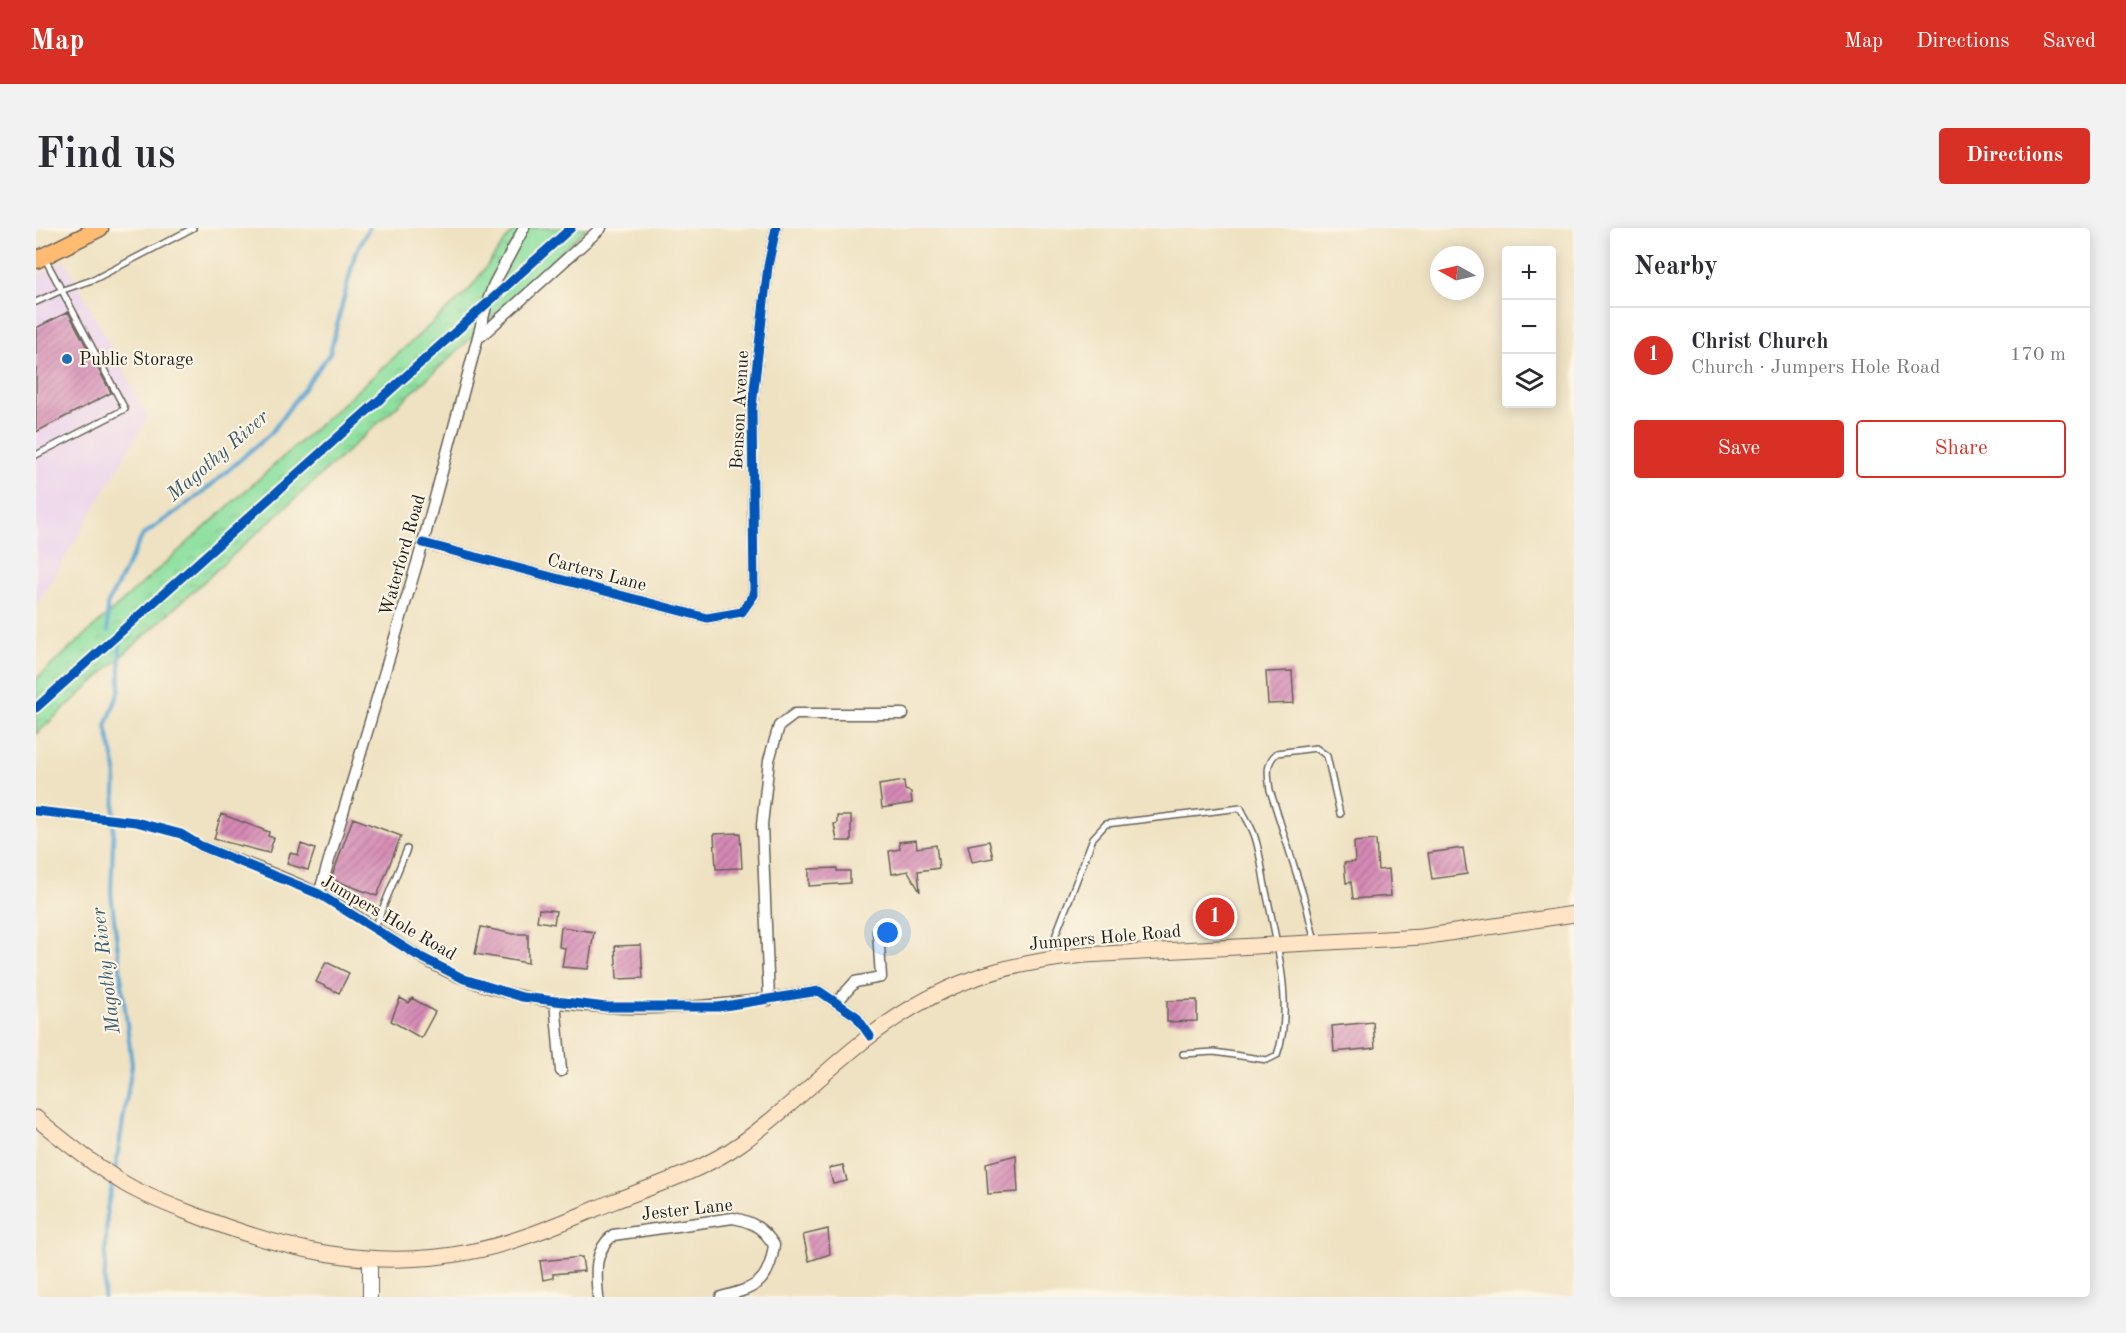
<!DOCTYPE html>
<meta charset="utf-8">
<style>
:root{--surface:#fff;--page:#f2f2f3;--text:#2b2b33;--muted:#7c7c81;--line:#e1e1e2;--accent:#d93025}
body{margin:0;font-family:"Old Standard TT",serif;background:var(--page);color:var(--text)}
.controls{position:absolute;right:18px;top:18px;display:grid;overflow:hidden;border-radius:6px;box-shadow:0 3px 15px #0003}
.controls button{width:54px;height:54px;display:grid;place-items:center;padding:0;border:0;border-bottom:2px solid var(--line);background:var(--surface);color:var(--text);font:30px sans-serif}
.compass{position:absolute;left:1394px;top:18px;width:54px;height:54px;border-radius:50%;background:var(--surface);box-shadow:0 3px 15px #0003;rotate:278deg}
.you{position:absolute;left:852px;top:705px;width:21px;height:21px;margin:-15px;border:4px solid #fff;border-radius:50%;background:#1a73e8;box-shadow:0 0 0 9px #1a73e833}
.badge{display:grid;place-items:center;width:39px;height:39px;border-radius:50%;background:var(--accent);color:#fff;font-size:20px;font-weight:700}
.pin{position:absolute;translate:-50% -50%;border:3px solid #fff;box-shadow:0 2px 6px #0006}
.list{margin:0;padding:0;list-style:none}
h2{display:flex;justify-content:space-between;align-items:center;height:78px;margin:0;padding:0 24px;font-size:26px}
h2 small{font-size:20px;font-weight:400;color:var(--muted)}
.list li{display:grid;grid-template-columns:39px 1fr auto;gap:18px;align-items:center;box-sizing:border-box;height:96px;padding:0 24px;border-top:2px solid var(--line)}
.list b{display:block;font-size:22px;white-space:nowrap}
.list p{margin:0;font-size:20px;white-space:nowrap;color:var(--muted)}
.list em{font-size:20px;font-style:normal;color:var(--muted)}
.actions{display:flex;gap:12px;padding:18px 24px}
.actions a{flex:1;padding:14px 0;border:2px solid var(--accent);border-radius:6px;text-align:center;font-size:21px;color:var(--accent)}
.actions .main{background:var(--accent);color:#fff}
.icon{flex:none;width:33px;height:33px;fill:none;stroke:currentColor;stroke-width:2;stroke-linecap:round;stroke-linejoin:round}
.map{position:relative;flex:none;width:1538px;height:1069px;overflow:hidden;border-radius:6px}
header{display:flex;align-items:center;gap:36px;box-sizing:border-box;height:84px;padding:0 30px;background:var(--accent);color:#fff}
header strong{font-size:28px}
nav{display:flex;gap:33px;margin-inline-start:auto;font-size:21px}
.intro{display:flex;align-items:center;justify-content:space-between;box-sizing:border-box;height:144px;padding:0 36px}
h1{margin:0;font-size:42px}
.button{padding:15px 27px;border-radius:6px;background:var(--accent);color:#fff;font-size:21px;font-weight:700}
main{display:flex;gap:36px;padding:0 36px}
aside{flex:1;background:var(--surface);border-radius:6px;box-shadow:0 3px 15px #0003}
.map>svg:first-child{display:block}
.built{fill:#ead1ed}
.park{fill:url(#park-crowns);stroke:#557e5e;stroke-width:1.5}
.lines{fill:none;stroke-linecap:round;stroke-linejoin:round}
.stream{stroke:#5aa5d2;stroke-width:4}
.building{fill:url(#building-hatch)}
.service-casing{stroke:#666156;stroke-width:8}
.minor-casing{stroke:#666156;stroke-width:13}
.tertiary-casing{stroke:#666156;stroke-width:16}
.secondary-casing{stroke:#666156;stroke-width:17}
.primary-casing{stroke:#666156;stroke-width:19}
.service{stroke:#fff;stroke-width:5}
.minor{stroke:#fff;stroke-width:10}
.tertiary{stroke:#fff;stroke-width:14}
.secondary{stroke:#ffe4c6;stroke-width:15}
.primary{stroke:#ffbb71;stroke-width:16}
.cycleway-casing{stroke:#fcf5e5;stroke-width:13}
.cycleway{stroke:#0057b8;stroke-width:9}
.poi-dot{fill:#1f6fb2;stroke:#fcf5e5;stroke-width:2}
.labels{text-anchor:middle;stroke-width:4.5;stroke-linejoin:round;paint-order:stroke}
.poi-label{font-size:18px;fill:#1c1c1c;stroke:#fcf5e5;text-anchor:start}
.street-label{font-size:18px;fill:#1c1c1c;stroke:#fcf5e5}
.water-label{font-size:20px;font-style:italic;fill:#385a6e;stroke:#fcf5e5}
</style>
<header>
<strong>Map</strong>
<nav><a>Map</a><a>Directions</a><a>Saved</a></nav>
</header>
<div class="intro"><h1>Find us</h1><a class="button">Directions</a></div>
<main>
<div class="map">
<svg width="1538" height="1069" viewBox="0 0 1538 1069">
<defs>
<pattern id="park-crowns" width="20" height="18" patternUnits="userSpaceOnUse" patternTransform="scale(1.5)"><rect width="20" height="18" fill="#8ee0a0"/><path d="M2 6a3 3 0 1 1 6 0M12 15a3 3 0 1 1 6 0" fill="none" stroke="#7ac089"/></pattern>
<pattern id="building-hatch" width="6" height="6" patternUnits="userSpaceOnUse" patternTransform="scale(1.5)"><rect width="6" height="6" fill="#d589b5"/><path d="M-1 1l2-2M0 6l6-6M5 7l2-2" fill="none" stroke="#ac6f92"/></pattern>
</defs>
<rect width="100%" height="100%" fill="#fcf5e5"/>
<filter id="ink" filterUnits="userSpaceOnUse"><feTurbulence type="fractalNoise" baseFrequency=".0167" numOctaves="2"/><feDisplacementMap in="SourceGraphic" scale="12" xChannelSelector="R" yChannelSelector="G"/><feConvolveMatrix kernelMatrix="1 2 1 2 8 2 1 2 1" color-interpolation-filters="sRGB"/></filter>
<filter id="wash" filterUnits="userSpaceOnUse"><feTurbulence type="fractalNoise" baseFrequency=".008" numOctaves="4" result="noise"/><feDisplacementMap in="SourceGraphic" scale="24" xChannelSelector="R" yChannelSelector="G"/><feGaussianBlur stdDeviation="1.35" result="paint"/><feColorMatrix in="noise" values="0 0 0 0 0 0 0 0 0 0 0 0 0 0 0 0 0 1.4 0 .05"/><feComposite in="paint" operator="in"/></filter>
<g filter="url(#wash)">
<rect width="100%" height="100%" fill="#efe2c2"/>
<path class="built" d="M 29,32 L 112,189 L 0,379 L 0,48 Z"/>
<path class="park" d="M 482,0 L 551,0 L 417,127 L 0,506 L 0,451 L 433,62 L 473,8 Z"/>
<g class="lines">
<path class="stream" d="M 72,403 L 71,377 L 107,307 L 165,266 L 235,205 L 294,125 L 319,26 L 333,0
M 79,943 L 96,837 L 75,665 L 80,542 L 70,498 L 84,461 L 84,415
M 68,1069 L 71,981 L 77,953"/>
</g>
<g id="blocks">
<path class="building" d="M 32,84 L 75,165 L 0,204 L 0,100 Z
M 1256,443 L 1258,475 L 1232,476 L 1230,444 Z
M 868,553 L 869,562 L 875,564 L 876,575 L 846,580 L 843,557 Z
M 185,586 L 233,604 L 232,608 L 238,610 L 233,625 L 178,611 Z
M 801,588 L 815,588 L 815,613 L 801,613 L 798,596 L 801,595 Z
M 317,590 L 365,608 L 341,668 L 295,651 Z
M 704,605 L 706,640 L 680,641 L 678,606 Z
M 880,612 L 881,620 L 900,617 L 903,640 L 882,643 L 884,664 L 872,643 L 856,646 L 853,623 L 864,621 L 863,614 Z
M 1340,612 L 1342,642 L 1353,641 L 1355,668 L 1317,671 L 1315,654 L 1310,655 L 1308,635 L 1319,634 L 1318,614 Z
M 953,613 L 957,630 L 936,634 L 932,617 Z
M 265,616 L 279,621 L 272,642 L 251,636 L 254,625 L 262,627 Z
M 1427,620 L 1431,646 L 1396,651 L 1392,625 Z
M 801,640 L 801,643 L 814,643 L 814,655 L 773,658 L 773,641 Z
M 503,681 L 520,683 L 518,696 L 501,693 Z
M 445,699 L 477,706 L 492,706 L 492,735 L 439,726 Z
M 525,699 L 558,704 L 552,741 L 526,739 L 529,720 L 523,719 Z
M 605,717 L 607,750 L 581,751 L 579,718 Z
M 290,734 L 313,745 L 303,765 L 280,754 Z
M 364,770 L 373,775 L 376,770 L 399,784 L 385,810 L 355,793 Z
M 1161,772 L 1161,793 L 1131,794 L 1131,773 Z
M 1337,794 L 1339,820 L 1298,824 L 1296,798 Z
M 980,927 L 982,964 L 952,966 L 950,935 Z
M 807,937 L 811,953 L 797,956 L 793,940 Z
M 792,1001 L 794,1026 L 773,1033 L 767,1007 Z
M 546,1029 L 548,1043 L 517,1046 L 517,1050 L 507,1052 L 504,1033 Z"/>
</g>
</g>
<g filter="url(#ink)">
<use href="#blocks" fill-opacity="0" stroke="#666156" stroke-width="1.5"/>
<g class="lines">
<defs>
<path id="service" d="M 0,74 L 24,63 L 59,51 L 157,0
M 0,227 L 89,181 L 8,29
M 339,699 L 371,621
M 1279,714 L 1270,676 L 1234,562 C 1232,548 1229,535 1241,525 L 1280,520 L 1291,528 L 1304,586
M 1017,729 L 1020,706 L 1057,610 L 1070,596 L 1205,580 C 1209,589 1216,599 1219,609 C 1224,624 1226,642 1229,658 C 1239,708 1259,778 1241,827 L 1231,832 L 1178,824 L 1147,826"/>
<path id="minor" d="M 445,108 L 565,0
M 387,315 L 671,390 L 706,384 L 718,367 L 716,179 L 732,38 L 740,0
M 165,618 C 204,634 246,647 283,666 C 333,692 376,730 428,751 C 540,794 668,782 783,763 L 820,788 L 834,808
M 283,666 L 387,315 L 451,75 L 458,56 L 488,0
M 733,772 L 726,597 L 733,532 L 743,498 L 759,486 L 867,486
M 519,773 L 525,843
M 800,775 L 819,754 L 845,749 L 842,703
M 562,1069 C 560,1045 557,1024 577,1007 L 697,990 C 717,994 727,1000 738,1017 C 733,1055 720,1060 685,1069"/>
<path id="tertiary" d="M 334,1069 L 334,1032"/>
<path id="secondary" d="M 0,890 C 29,914 58,937 89,956 C 111,969 136,978 159,987 C 246,1022 338,1043 433,1024 C 481,1015 530,993 576,974 C 619,957 666,943 704,916 C 750,884 789,842 834,808 C 904,755 964,736 1049,727 L 1386,709 L 1538,686"/>
<path id="primary" d="M 0,32 L 64,0"/>
</defs>
<use href="#service" class="service-casing"/>
<use href="#minor" class="minor-casing"/>
<use href="#tertiary" class="tertiary-casing"/>
<use href="#secondary" class="secondary-casing"/>
<use href="#primary" class="primary-casing"/>
<use href="#service" class="service"/>
<use href="#minor" class="minor"/>
<use href="#tertiary" class="tertiary"/>
<use href="#secondary" class="secondary"/>
<use href="#primary" class="primary"/>
<defs>
<path id="cycleway" d="M 387,315 L 671,390 L 706,384 L 718,367 L 716,179 L 732,38 L 740,0
M 0,480 L 535,0
M 0,583 L 100,594 L 145,606 L 165,618 L 283,666 L 379,726 L 428,751 L 486,769 L 570,779 L 682,779 L 783,763 L 820,788 L 834,808"/>
</defs>
<use href="#cycleway" class="cycleway-casing"/>
<use href="#cycleway" class="cycleway"/>
</g>
</g>
<circle class="poi-dot" cx="31" cy="131" r="6"/>
<g class="labels">
<g class="poi-label">
<text x="43" y="137">Public Storage</text>
</g>
<g class="street-label">
<text transform="translate(703 182) rotate(-87)" y="6">Benson Avenue</text>
<text transform="translate(366 327) rotate(-74)" y="6">Waterford Road</text>
<text transform="translate(561 344) rotate(15)" y="6">Carters Lane</text>
<text transform="translate(353 689) rotate(30)" y="6">Jumpers Hole Road</text>
<text transform="translate(1069 709) rotate(-5)" y="6">Jumpers Hole Road</text>
<text transform="translate(651 981) rotate(-6)" y="6">Jester Lane</text>
</g>
<g class="water-label">
<text transform="translate(181 227) rotate(-41)" y="7">Magothy River</text>
<text transform="translate(69 743) rotate(-97)" y="7">Magothy River</text>
</g>
</g>
</svg>
<div class="controls">
<button>+</button>
<button>−</button>
<button><svg class="icon" aria-label="layers" viewBox="0 0 24 24"><path d="M12 4l9 5-9 5-9-5zM3 14l9 5 9-5"/></svg></button>
</div>
<svg class="compass" viewBox="-18 -18 36 36"><path d="M0-13l5 13h-10z" fill="#e53935"/><path d="M0 13l5-13h-10z" fill="#7c7c81"/></svg>
<div class="you"></div>
<div class="pin badge" style="left:1179px;top:689px">1</div>
</div>
<aside>
<h2>Nearby<small></small></h2>
<ul class="list">
<li><span class="badge">1</span><div><b>Christ Church</b><p>Church · Jumpers Hole Road</p></div><em>170 m</em></li>
</ul>
<div class="actions"><a class="main">Save</a><a>Share</a></div>
</aside>
</main>
